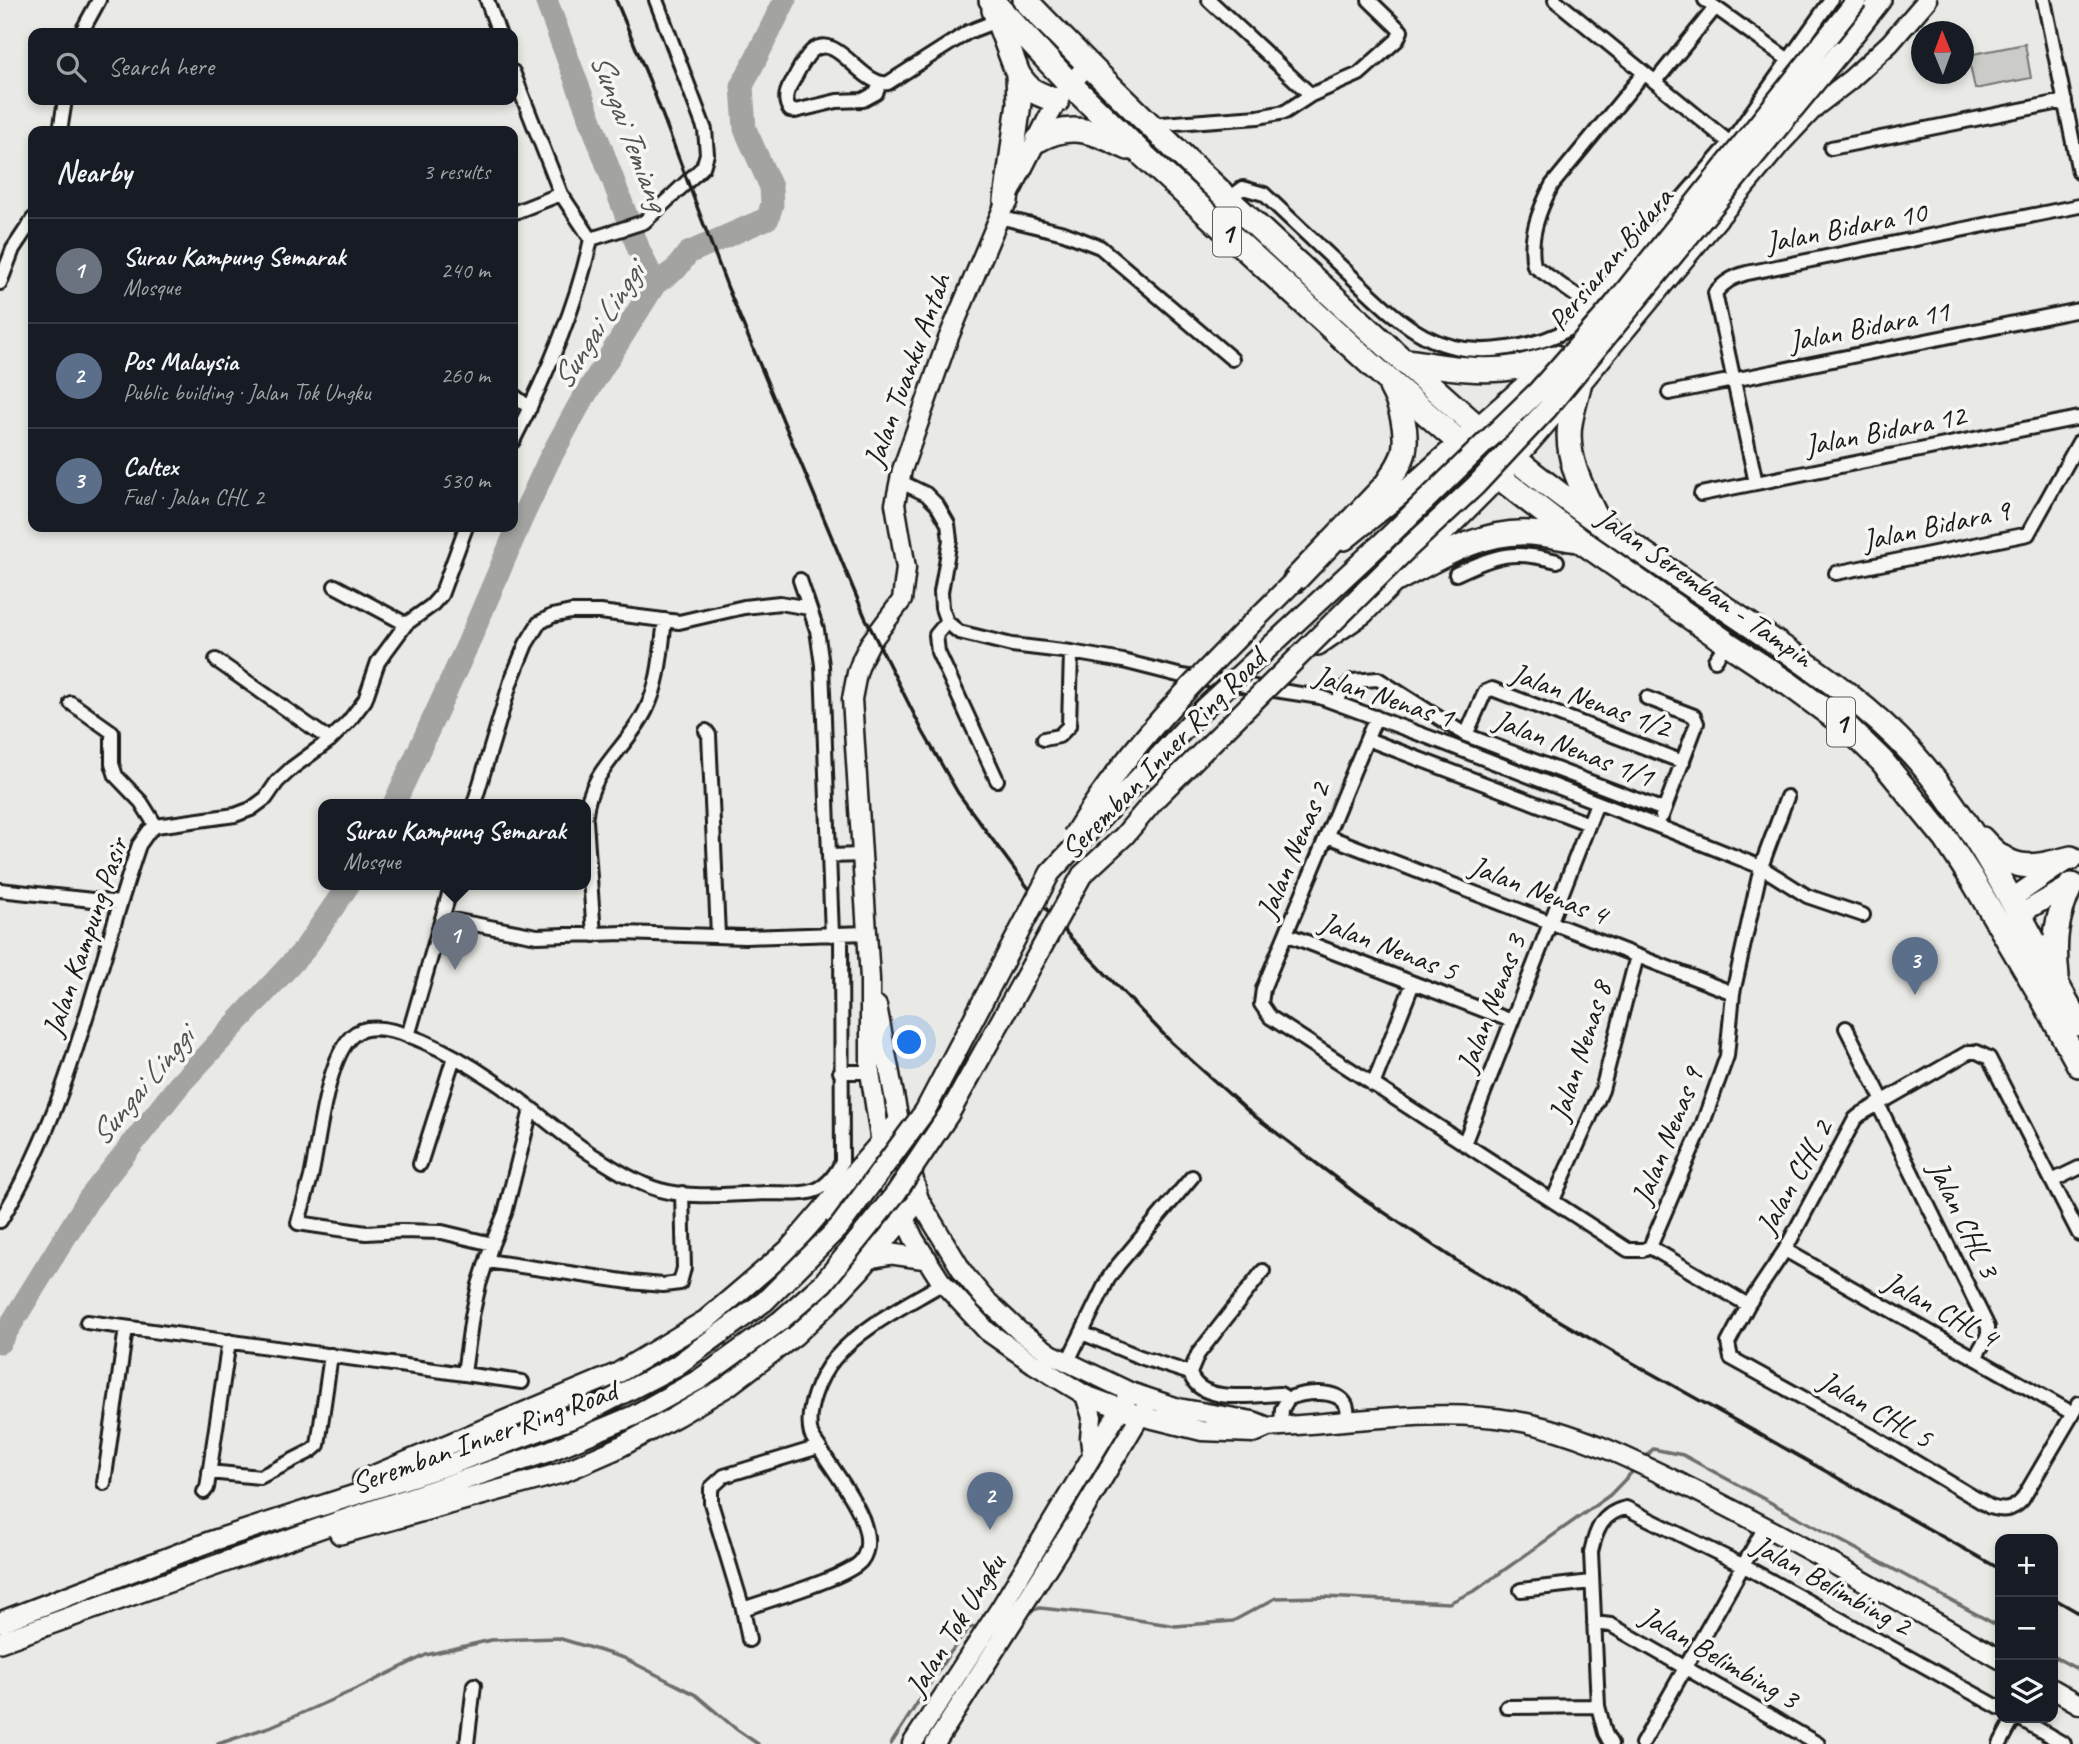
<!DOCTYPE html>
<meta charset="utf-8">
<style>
:root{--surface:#171b24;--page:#20242c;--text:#f1f3f6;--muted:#9ea1a6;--line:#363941;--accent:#8c9099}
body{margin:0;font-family:Caveat,sans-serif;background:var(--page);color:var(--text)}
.controls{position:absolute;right:21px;bottom:21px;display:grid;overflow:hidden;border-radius:14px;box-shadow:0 4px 10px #0003}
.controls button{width:63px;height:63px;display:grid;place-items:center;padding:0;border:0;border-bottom:2px solid var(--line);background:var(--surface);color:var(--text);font:35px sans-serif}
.compass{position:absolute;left:1911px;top:21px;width:63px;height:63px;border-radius:50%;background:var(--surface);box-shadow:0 4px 10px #0003;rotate:359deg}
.you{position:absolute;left:910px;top:1043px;width:24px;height:24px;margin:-18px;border:5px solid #fff;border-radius:50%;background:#1a73e8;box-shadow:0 0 0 10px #1a73e833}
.badge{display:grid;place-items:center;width:46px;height:46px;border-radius:50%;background:var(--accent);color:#fff;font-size:23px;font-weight:700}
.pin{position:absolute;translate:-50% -58px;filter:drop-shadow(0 2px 4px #0008)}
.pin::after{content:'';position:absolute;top:37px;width:24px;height:21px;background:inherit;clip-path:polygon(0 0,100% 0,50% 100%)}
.popup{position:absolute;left:318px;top:799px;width:273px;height:91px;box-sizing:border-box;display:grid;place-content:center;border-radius:14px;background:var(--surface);filter:drop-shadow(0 2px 5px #0005);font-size:23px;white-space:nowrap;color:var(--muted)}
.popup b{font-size:26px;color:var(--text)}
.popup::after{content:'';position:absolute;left:50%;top:100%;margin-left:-14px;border:14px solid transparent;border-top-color:var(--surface)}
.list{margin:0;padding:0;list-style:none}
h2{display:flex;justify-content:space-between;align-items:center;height:91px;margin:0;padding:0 28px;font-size:30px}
h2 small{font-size:23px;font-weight:400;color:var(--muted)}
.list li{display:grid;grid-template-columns:46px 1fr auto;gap:21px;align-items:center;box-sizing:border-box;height:105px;padding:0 28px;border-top:2px solid var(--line)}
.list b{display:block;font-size:26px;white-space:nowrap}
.list p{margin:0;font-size:23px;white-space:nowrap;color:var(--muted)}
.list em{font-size:23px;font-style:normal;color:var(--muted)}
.icon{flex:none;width:38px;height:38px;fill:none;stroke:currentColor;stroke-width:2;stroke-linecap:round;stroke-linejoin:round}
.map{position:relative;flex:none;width:2079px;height:1744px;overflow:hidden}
.search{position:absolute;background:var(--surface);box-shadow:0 4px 10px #0003;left:28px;top:28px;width:490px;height:77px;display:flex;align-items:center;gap:18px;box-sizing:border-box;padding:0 24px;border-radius:14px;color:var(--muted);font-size:26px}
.panel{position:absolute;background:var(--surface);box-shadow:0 4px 10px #0003;left:28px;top:126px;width:490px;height:406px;border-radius:14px}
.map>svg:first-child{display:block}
.green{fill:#cbcbc7;stroke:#747472;stroke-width:2}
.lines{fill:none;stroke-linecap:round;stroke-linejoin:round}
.stream{stroke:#6d6d6c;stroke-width:3.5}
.river{stroke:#a3a3a1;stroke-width:23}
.street-casing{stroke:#1c1c1c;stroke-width:18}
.secondary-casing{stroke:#1c1c1c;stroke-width:23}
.primary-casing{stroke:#1c1c1c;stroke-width:24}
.highway-casing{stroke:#1c1c1c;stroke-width:28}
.street{stroke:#f6f6f2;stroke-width:12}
.secondary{stroke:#f6f6f2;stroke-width:18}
.primary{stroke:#f6f6f2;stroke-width:19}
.highway{stroke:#f6f6f2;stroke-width:23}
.rail{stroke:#1c1c1c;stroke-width:3.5}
.primary-bridge-casing{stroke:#1c1c1c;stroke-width:24;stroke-linecap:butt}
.primary-bridge{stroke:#f6f6f2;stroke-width:19}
.labels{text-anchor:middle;stroke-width:7;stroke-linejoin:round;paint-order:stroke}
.shield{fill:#f6f6f2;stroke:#5d5d5c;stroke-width:2}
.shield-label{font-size:28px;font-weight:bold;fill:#1c1c1c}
.street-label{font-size:30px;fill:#1c1c1c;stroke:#f6f6f2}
.water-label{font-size:32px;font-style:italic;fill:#525251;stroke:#f6f6f2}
</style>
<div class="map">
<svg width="2079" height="1744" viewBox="0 0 2079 1744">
<rect width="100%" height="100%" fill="#e9e9e5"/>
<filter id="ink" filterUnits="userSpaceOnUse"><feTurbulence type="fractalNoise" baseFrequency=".0143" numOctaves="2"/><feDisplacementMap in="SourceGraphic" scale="14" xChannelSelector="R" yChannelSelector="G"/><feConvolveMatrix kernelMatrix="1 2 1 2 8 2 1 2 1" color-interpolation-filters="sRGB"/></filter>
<g filter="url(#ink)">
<path class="green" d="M 2025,44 L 2031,78 L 1975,89 L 1968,55 Z"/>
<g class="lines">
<path class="stream" d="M 1645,1458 L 1653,1449 L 1683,1455 L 2000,1627
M 1026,1612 L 1040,1608 L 1106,1615 L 1176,1626 L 1233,1621 L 1276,1598 L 1324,1597 L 1449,1603 L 1476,1590 L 1610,1495 L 1635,1469
M 2053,1656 L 2079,1670
M 218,1744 L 272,1726 L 359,1688 L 426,1655 L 491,1640 L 558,1638 L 624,1658 L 696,1695 L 736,1729 L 758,1744
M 891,1744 L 947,1657 L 969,1628 L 982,1625"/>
<path class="river" d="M 546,0 L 639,250 L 655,284
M 394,804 L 467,646 L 521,520 L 549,460 L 579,405 L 655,284 L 676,269 L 688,253 L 768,218 L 772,204 L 771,187 L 745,129 L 742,86 L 785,0
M 0,1342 L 88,1200 L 179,1085 L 304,950 L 349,884"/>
<defs>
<path id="street" d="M 487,0 L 499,33
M 1209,0 L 1311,95
M 1555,0 L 1730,143
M 1705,0 L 1790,61
M 2044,0 L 2079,172
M 81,33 L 99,0
M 513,72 L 561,194 L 591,239
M 1655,82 L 1715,8
M 880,84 L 876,93 L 863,100 L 837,101 L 795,111 L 790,110 C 784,101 786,92 791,84 C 797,74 803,59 812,51 C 837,30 861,87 888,83 L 968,32 L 999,20
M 1153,128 L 1162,124 L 1258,117 L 1285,112 L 1311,95 L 1359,74 L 1397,40 L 1401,31 L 1369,0
M 60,131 L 65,100
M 1831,148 L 2065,101
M 1228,199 L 1243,188 L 1264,194 C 1293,221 1321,248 1350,275 C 1400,322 1434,360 1508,348 C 1531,345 1549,340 1569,329 L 1730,143 L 1831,0
M 513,213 L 561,194
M 999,217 L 1064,233 L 1100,247 L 1232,359
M 591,239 L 644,222 L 703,167 L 707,154 L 705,130 L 656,0
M 0,283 L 13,249 L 33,219
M 1595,309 L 1534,266 C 1528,238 1539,210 1552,185 L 1644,73
M 1669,393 L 2079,310
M 513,395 L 530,408
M 513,441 C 544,381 577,305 591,239
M 899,481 L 926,494 L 937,505 L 948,524 L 950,540 L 941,592 L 942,608 L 947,622 L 959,632 L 1012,645 L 1071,652 L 1123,661 L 1182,676 L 1320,697 L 1439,741 L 1658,826 L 1761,867 L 1807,896 L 1863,915
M 1756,483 L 1715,293 C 1724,282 1733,277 1747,273 L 2079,206
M 1701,494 L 2079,418
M 1836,573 L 2028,534 L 2079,442
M 1456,574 C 1498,555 1511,549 1557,561
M 800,580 L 817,630 L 822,665 L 832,935
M 335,586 L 406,624
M 947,622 L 936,635 L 938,652 L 997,780
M 216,660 L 330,740
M 1715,660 L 1727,643
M 1647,698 L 1694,716 L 1697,723 L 1662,816
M 71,703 L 112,732 L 112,764 L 116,776 L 141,802 L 156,826
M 1337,703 L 1342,691 L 1352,681 L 1378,679 L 1466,735 L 1664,810
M 1376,717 L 1263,989 L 1261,1004 L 1270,1017 L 1628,1250 L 1643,1250 L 1650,1247 L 1702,1126 L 1727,1056 L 1733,993 L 1761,867 L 1787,797
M 706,731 L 709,735 L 718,935
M 1466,735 L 1485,692 L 1492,689 L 1683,762
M 1044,739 L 1059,736 L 1069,726 L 1071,652
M 1367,739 L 1589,824
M 474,804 L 511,681 L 526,644 L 539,623 L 552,616 L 571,612 L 600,612 L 679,622 L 744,607 L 780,603 L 809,608
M 586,815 C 589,771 628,747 646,710 C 660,682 661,650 665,620
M 586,821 L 594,935
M 1327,836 L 1733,993
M 829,856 L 862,855
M 0,890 L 120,903
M 442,918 L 537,936 L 623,933 L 745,937 L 867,933
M 1286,934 L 1512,1021
M 1846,1028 L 1883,1101
M 408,1036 L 452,884
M 840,1072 L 870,1072
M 1373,1085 L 1413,983
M 1878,1104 L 1988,1327 L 1988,1335 L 1975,1358
M 1464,1144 L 1597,803
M 420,1164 L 454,1057
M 2052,1181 L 2079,1168
M 1553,1200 L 1602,1090 L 1637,956
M 0,1221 C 71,1106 96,970 139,845 L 149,831 L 156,826 L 235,815 L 251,809 L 266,798 L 277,782 L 292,768 L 330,740 L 349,721 L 365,700 L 378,662 L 406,624 L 431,606 L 441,595 L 466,527
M 2079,1234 L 1989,1058 L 1977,1052 L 1969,1052 L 1861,1114 L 1855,1119 L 1785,1250 L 1748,1305 L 1728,1343 L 1731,1358 L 1870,1435 L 1990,1507 C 2003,1511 2012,1511 2022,1500 L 2079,1403
M 492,1244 L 442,1232 L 401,1231 L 366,1233 L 298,1223 C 302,1207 307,1192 311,1177 C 319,1142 326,1060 352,1036 C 380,1009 466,1062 492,1080 C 528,1103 558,1133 594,1156 C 613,1168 638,1184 660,1190 C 693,1199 732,1194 766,1193 C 803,1193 823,1200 842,1162 L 841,935
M 1650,1247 L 1748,1305
M 1785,1250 L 2072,1413
M 487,1261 L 630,1282 L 663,1285 L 680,1283 L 684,1268 L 682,1193
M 1263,1271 L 1198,1354 L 1190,1373 C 1199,1405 1255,1395 1280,1394 L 1288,1399
M 87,1322 L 522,1382
M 1082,1333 L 1140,1357 L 1190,1373
M 1067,1363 L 1108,1279 L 1118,1265 L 1192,1177
M 464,1373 L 472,1316 L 479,1285 L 492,1244 L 505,1213 L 531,1110
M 1281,1426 L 1282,1409 L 1288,1399 C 1302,1392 1337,1388 1346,1405 C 1348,1410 1348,1417 1348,1422
M 209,1472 L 260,1477 L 311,1451 L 318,1445 L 331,1355
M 104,1483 L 126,1328
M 204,1492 L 207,1488 L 229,1341
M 1521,1590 L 1591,1582
M 743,1609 C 768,1600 847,1578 861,1561 C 884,1532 837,1477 822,1452 C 819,1446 813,1440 811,1434 C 805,1410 819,1377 834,1359 C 862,1326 907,1305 943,1283
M 1594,1623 L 1611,1625 L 1818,1744
M 749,1640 L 743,1609 L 711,1503 L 711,1488 L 724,1476 L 819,1447
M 1507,1707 L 1598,1706
M 2019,1718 L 2064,1744
M 467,1744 L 474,1685
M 1611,1744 L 1605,1733 L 1598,1706 L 1591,1552 C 1596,1530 1602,1513 1626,1508 L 1744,1566 L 2000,1708
M 1642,1744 L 1765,1527
M 2000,1744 L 2014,1718"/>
<path id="secondary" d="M 1087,65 L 1060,97 L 1049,116 L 1006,201 L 948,339 L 902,470 L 895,504 L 906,568 L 902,600 L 870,643 L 862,659 L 857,673 L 852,699 L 870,979 L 870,1072 L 887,1182 L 914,1239 L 940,1280 L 987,1331 L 1034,1364 L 1085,1395 L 1141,1416 L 1202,1431 L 1254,1433 L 1268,1427 C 1350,1423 1434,1407 1516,1421 C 1575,1431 1631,1459 1684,1485 C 1792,1538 1896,1600 2000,1659
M 1478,426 L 1555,358
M 1516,459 L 1579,386 L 1782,142 L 1816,106 L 1850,80 L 1890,43 L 1927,0
M 2011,899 L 2065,862
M 2020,914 L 2074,883
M 877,1006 L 899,1121 L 919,1200 L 964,1274 L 984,1298 L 1019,1331 L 1051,1354 L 1130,1392 L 1178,1408 L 1253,1421 L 1268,1427
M 1085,1395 L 1092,1417 L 1090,1438 L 1092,1455
M 2053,1689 L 2079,1704
M 912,1744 L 1001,1607 L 1127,1398
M 935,1744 L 1084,1510 L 1146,1406"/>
<path id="primary" d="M 1841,51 L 1881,0
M 1345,540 L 1404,492 L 1471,432
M 1318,645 L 1363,614 L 1508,468
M 834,1215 C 848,1213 868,1225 871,1240 C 873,1245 871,1253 870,1258 L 892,1254 L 927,1259
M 363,1480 L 618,1373 L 706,1320 L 788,1250 L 899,1121
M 340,1534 L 561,1473 L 616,1449 L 677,1416 L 728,1386 L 794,1336 L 828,1304 L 860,1270 L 919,1200
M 0,1622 L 209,1542 L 451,1464 L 583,1414 L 676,1366 L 765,1301
M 0,1642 L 329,1525 L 547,1452 L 633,1416 L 700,1379 L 780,1321"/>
<path id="highway" d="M 991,0 L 1070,84 L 1143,155 L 1386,378 L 1500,478 L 1581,541 L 1727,643 L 1789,684 L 1846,726 L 1882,761 L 1946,839 L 1972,879 L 2044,1001 L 2079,1065
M 1025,0 C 1118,97 1216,188 1315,280 C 1381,340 1446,402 1515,459 C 1592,522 1677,575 1759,631 C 1812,668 1867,704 1911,752 C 1983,831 2026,932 2079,1024
M 994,10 L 1018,74 L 1019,103 L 1006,201
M 1018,74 C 1030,93 1037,93 1057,101
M 1038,140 C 1072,121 1095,132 1128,148
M 1402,360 C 1439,366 1480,374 1518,367 C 1531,365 1544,360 1556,357
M 1579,386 C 1576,399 1572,411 1570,424 C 1565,456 1582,489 1596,517
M 1398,579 C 1438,558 1482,530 1530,533 C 1546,534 1562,538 1578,540
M 1295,580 L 1385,486 C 1392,476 1401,464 1404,452 C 1408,431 1401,405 1391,387
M 1982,839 C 2013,874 2031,868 2071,858
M 2057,976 C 2053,940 2056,918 2071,885"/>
</defs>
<use href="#street" class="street-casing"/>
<use href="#secondary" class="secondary-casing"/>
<use href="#primary" class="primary-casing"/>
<use href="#highway" class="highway-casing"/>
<use href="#street" class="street"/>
<use href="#secondary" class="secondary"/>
<use href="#primary" class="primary"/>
<use href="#highway" class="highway"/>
<path class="rail" d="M 616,0 L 650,82 L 727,286 L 865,617 L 923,732 L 958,793 L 1026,885 L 1070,937 L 1172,1043 L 1248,1111 L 1358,1195 L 1457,1261 L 1615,1353 L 2000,1569
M 2053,1598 L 2079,1613"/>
<defs>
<path id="primary-bridge" d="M 1073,836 C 1132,738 1215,661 1295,580
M 765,1301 L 840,1226 L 925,1111 L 1050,873 L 1204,708 L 1388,537 L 1538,391 L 1612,307 L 1857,0
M 780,1321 L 823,1283 L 896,1193 L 949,1114 L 1082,875 L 1124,836 L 1157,797 L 1405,551 L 1475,486 L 1548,408 L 1841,51"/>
</defs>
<use href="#primary-bridge" class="primary-bridge-casing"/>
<use href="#primary-bridge" class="primary-bridge"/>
</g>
</g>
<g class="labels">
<g class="shield">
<rect x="1213" y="207.5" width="28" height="49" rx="5"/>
<rect x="1827" y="697.5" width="28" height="49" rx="5"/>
</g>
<g class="shield-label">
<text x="1227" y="242">1</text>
<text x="1841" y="732">1</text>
</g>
<g class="street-label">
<text transform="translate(1846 227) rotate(-11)" y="10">Jalan Bidara 10</text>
<text transform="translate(1610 259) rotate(-50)" y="10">Persiaran Bidara</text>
<text transform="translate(1869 326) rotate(-11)" y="10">Jalan Bidara 11</text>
<text transform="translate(907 370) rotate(-70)" y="10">Jalan Tuanku Antah</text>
<text transform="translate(1885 430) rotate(-11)" y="10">Jalan Bidara 12</text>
<text transform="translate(1936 525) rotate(-12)" y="10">Jalan Bidara 9</text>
<text transform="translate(1705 587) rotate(35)" y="10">Jalan Seremban - Tampin</text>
<text transform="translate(1384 696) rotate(18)" y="10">Jalan Nenas 1</text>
<text transform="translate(1591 700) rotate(20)" y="10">Jalan Nenas 1/2</text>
<text transform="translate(1574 748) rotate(21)" y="10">Jalan Nenas 1/1</text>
<text transform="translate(1163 754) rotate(-46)" y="10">Seremban Inner Ring Road</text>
<text transform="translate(1293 850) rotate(-67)" y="10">Jalan Nenas 2</text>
<text transform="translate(1539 890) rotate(21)" y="10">Jalan Nenas 4</text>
<text transform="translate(85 937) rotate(-71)" y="10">Jalan Kampung Pasir</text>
<text transform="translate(1389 946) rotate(21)" y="10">Jalan Nenas 5</text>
<text transform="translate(1491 1003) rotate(-69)" y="10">Jalan Nenas 3</text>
<text transform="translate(1580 1051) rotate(-72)" y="10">Jalan Nenas 8</text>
<text transform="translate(1667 1136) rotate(-68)" y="10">Jalan Nenas 9</text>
<text transform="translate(1794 1177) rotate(-61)" y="10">Jalan CHL 2</text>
<text transform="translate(1964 1219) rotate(64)" y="10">Jalan CHL 3</text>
<text transform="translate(1941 1309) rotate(29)" y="10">Jalan CHL 4</text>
<text transform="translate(1876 1409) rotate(30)" y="10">Jalan CHL 5</text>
<text transform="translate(484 1437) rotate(-20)" y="10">Seremban Inner Ring Road</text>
<text transform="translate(1832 1585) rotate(29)" y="10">Jalan Belimbing 2</text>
<text transform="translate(955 1625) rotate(-58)" y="10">Jalan Tok Ungku</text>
<text transform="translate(1720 1657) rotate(30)" y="10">Jalan Belimbing 3</text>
</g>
<g class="water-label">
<text transform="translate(630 131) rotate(69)" y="11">Sungai Temiang</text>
<text transform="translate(597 326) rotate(-57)" y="11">Sungai Linggi</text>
<text transform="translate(141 1086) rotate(-50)" y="11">Sungai Linggi</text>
</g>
</g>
</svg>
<div class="controls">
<button>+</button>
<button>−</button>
<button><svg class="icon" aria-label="layers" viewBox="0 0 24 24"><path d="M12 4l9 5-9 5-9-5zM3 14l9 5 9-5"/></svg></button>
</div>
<svg class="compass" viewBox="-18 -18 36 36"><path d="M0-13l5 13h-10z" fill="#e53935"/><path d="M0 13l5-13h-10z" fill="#9ea1a6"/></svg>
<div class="you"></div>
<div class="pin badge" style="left:455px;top:970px;background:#6b7280">1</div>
<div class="popup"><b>Surau Kampung Semarak</b>Mosque</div>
<div class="pin badge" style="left:990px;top:1530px;background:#5c6f8a">2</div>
<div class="pin badge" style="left:1915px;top:995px;background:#5c6f8a">3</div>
<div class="search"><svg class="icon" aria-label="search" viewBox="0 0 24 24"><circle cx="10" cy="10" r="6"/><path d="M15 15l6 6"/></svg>Search here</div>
<section class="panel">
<h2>Nearby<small>3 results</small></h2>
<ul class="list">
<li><span class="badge" style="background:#6b7280">1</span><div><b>Surau Kampung Semarak</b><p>Mosque</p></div><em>240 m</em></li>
<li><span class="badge" style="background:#5c6f8a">2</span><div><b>Pos Malaysia</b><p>Public building · Jalan Tok Ungku</p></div><em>260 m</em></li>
<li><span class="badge" style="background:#5c6f8a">3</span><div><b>Caltex</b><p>Fuel · Jalan CHL 2</p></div><em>530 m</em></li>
</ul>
</section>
</div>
